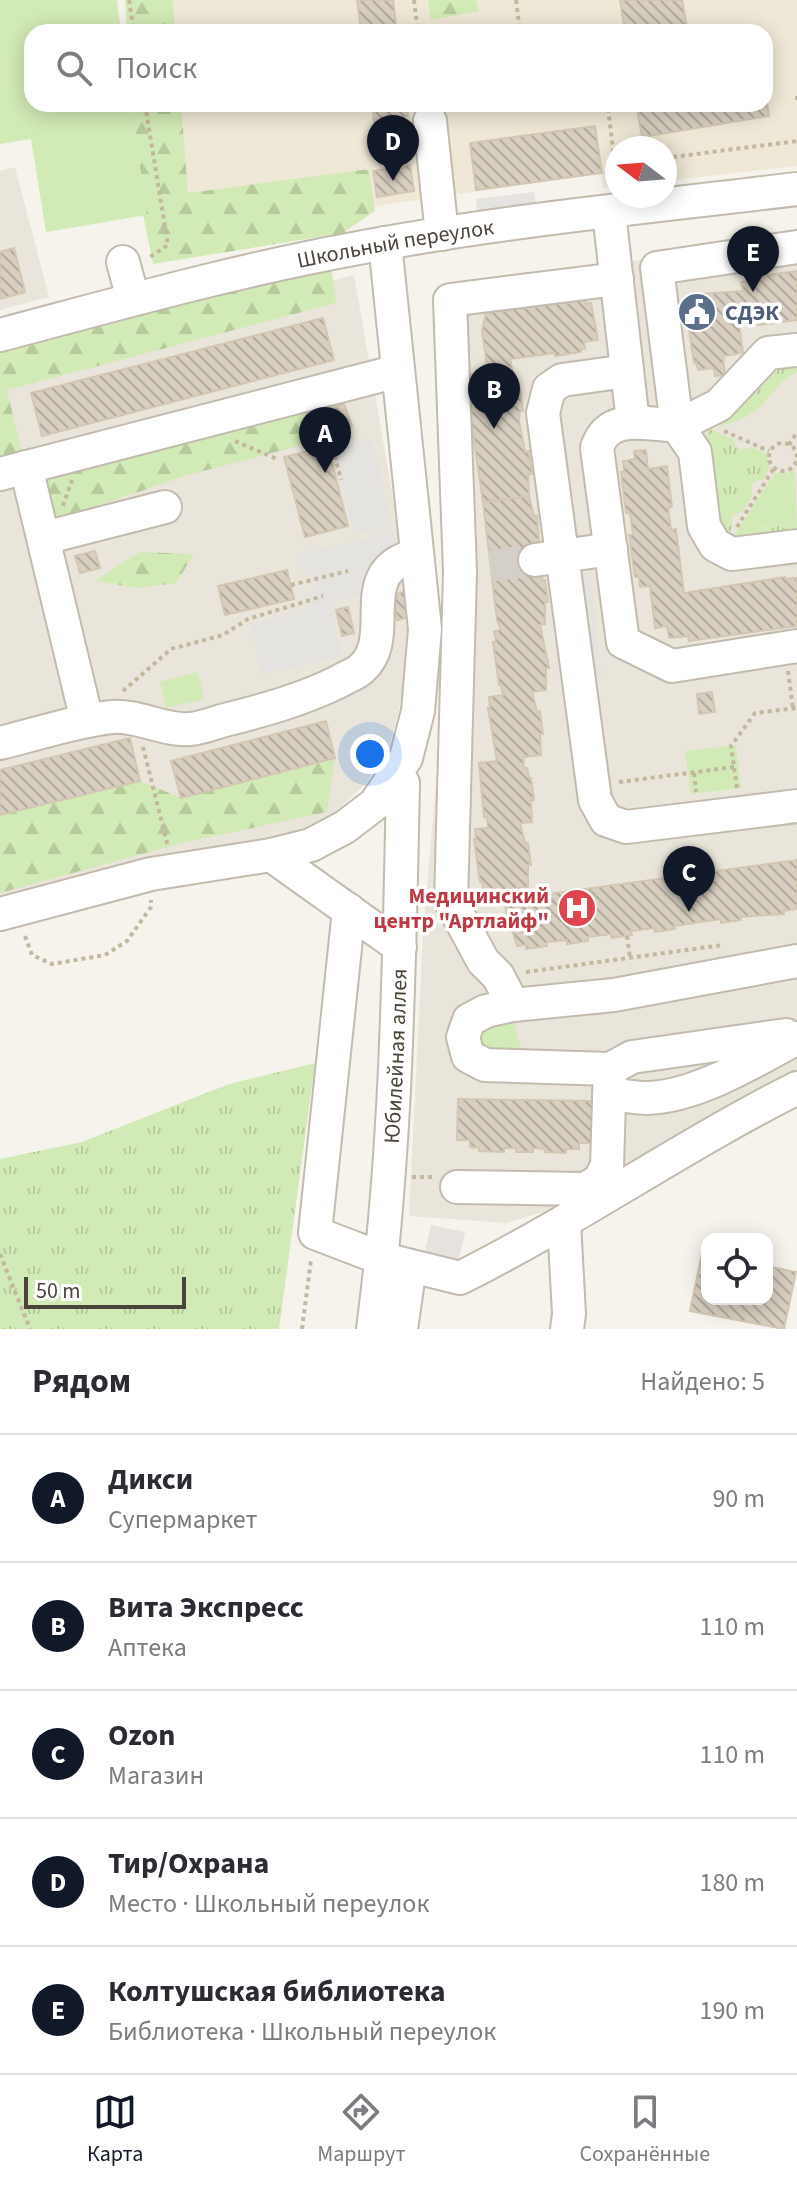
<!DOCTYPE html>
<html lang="ru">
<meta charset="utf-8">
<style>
:root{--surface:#fff;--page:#f2f2f3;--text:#2b2b33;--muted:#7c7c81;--line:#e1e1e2;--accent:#111827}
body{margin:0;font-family:"Source Sans 3",sans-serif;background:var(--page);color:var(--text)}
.controls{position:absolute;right:24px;bottom:24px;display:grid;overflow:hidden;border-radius:16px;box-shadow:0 4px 20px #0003}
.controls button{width:72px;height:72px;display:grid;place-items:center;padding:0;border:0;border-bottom:2px solid var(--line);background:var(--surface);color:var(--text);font:40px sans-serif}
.compass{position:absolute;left:605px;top:136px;width:72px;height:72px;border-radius:50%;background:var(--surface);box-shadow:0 4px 20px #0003;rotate:286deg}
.scale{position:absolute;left:24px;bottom:20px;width:162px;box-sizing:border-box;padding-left:8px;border:4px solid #4b4439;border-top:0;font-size:22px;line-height:28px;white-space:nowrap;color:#4b4439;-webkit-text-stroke:6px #fff;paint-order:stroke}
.you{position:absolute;left:370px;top:754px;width:28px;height:28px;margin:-20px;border:6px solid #fff;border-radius:50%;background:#1a73e8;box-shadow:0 0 0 12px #1a73e833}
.badge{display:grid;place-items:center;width:52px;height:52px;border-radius:50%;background:var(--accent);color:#fff;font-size:26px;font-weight:700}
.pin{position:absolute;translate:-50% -66px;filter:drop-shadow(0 2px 4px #0008)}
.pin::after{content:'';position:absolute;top:42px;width:28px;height:24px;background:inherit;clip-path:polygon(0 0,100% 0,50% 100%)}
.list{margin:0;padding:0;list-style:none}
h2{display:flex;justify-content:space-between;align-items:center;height:104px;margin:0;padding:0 32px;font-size:34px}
h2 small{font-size:26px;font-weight:400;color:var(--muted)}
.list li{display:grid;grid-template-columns:52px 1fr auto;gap:24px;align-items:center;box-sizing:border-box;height:128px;padding:0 32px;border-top:2px solid var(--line)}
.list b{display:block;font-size:30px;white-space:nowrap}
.list p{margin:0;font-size:26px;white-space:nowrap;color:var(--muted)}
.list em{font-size:26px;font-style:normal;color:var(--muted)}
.icon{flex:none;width:44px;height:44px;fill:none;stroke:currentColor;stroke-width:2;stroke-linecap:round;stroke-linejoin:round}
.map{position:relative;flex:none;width:797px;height:1329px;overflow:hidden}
.search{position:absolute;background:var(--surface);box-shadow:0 4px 20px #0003;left:24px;right:24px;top:24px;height:88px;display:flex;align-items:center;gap:20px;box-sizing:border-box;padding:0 28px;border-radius:24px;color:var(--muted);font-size:30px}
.sheet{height:744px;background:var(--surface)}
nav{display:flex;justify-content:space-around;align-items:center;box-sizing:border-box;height:112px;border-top:2px solid var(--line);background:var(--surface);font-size:22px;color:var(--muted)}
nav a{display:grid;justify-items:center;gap:4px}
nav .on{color:var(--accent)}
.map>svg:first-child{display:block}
.residential{fill:#eae5da}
.industrial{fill:#e6e2dd}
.education{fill:#efe8d6}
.grass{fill:url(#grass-tufts)}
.forest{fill:url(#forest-firs)}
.park{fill:#d2eab5}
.parking{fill:#e5e3e0}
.building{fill:url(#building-back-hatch);stroke:#d3c7b4;stroke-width:2}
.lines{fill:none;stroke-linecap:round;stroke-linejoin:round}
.minor-tunnel{stroke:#d4d0c8;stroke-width:32;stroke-dasharray:32 16;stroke-linecap:butt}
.minor-casing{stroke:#c2bbae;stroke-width:36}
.path{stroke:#c4b79f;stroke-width:4;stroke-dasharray:4 4;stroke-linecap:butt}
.minor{stroke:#fff;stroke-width:32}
.labels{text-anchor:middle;stroke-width:7;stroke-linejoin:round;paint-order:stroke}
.street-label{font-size:22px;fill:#4b4439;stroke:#fff}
.service-label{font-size:22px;font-weight:bold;fill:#4e5e75;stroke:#fff;text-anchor:start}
.health-label{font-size:22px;font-weight:bold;fill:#be3a42;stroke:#fff;text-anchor:end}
</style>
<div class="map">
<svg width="797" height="1329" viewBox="0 0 797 1329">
<defs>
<pattern id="grass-tufts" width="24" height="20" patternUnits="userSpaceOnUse" patternTransform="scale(2)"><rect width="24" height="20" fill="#d2eab5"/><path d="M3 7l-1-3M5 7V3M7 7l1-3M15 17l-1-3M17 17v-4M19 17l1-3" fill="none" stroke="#b6ca9c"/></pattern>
<pattern id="forest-firs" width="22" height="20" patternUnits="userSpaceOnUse" patternTransform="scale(2)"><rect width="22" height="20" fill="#d2eab5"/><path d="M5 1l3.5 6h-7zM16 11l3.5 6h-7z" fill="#b6ca9c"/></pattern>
<pattern id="building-back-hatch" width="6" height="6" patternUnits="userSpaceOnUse" patternTransform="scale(2)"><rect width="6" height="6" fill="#d8cfc1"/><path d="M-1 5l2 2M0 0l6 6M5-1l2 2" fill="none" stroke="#b1aa9e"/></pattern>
</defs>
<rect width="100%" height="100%" fill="#f6f3ec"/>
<path class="residential" d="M 15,167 L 49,297 L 0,310 L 0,171 Z
M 797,238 L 797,1071 L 603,1193 L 507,1223 L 409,1216 L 423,934 L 448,643 L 437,288 Z
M 354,275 L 414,617 L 399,710 L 387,752 L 364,785 L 333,814 L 302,829 L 268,839 L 152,857 L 0,897 L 0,367 Z"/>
<path class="industrial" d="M 431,1225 L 465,1232 L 456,1271 L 422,1263 Z"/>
<path class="education" d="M 139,0 L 797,0 L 797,166 L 665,181 L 665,148 L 617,148 L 617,186 L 604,188 L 601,173 L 384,205 L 176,244 L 155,104 L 765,104 L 765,32 L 144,32 Z"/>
<path class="grass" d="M 797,360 L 797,372 C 779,381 772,396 758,409 C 747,418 734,422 721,426 L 712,422 C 721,414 733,414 741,407 C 762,390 770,370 797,360 Z
M 708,428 L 733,439 C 735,449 742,452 751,447 L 766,453 L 770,468 L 763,480 L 756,481 L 751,485 L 752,497 L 743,511 L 732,515 L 732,527 L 727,536 L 716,524 L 706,439 Z
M 776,524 L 797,527 L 797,534 L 733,539 L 737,532 C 754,535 761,528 776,524 Z
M 315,1063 L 279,1329 L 0,1329 L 0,1159 L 82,1142 L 229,1084 Z"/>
<path class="forest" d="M 125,0 L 173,0 L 175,32 L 127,32 Z
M 428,0 L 476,0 L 479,11 L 431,20 Z
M 132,104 L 181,104 L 188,193 L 369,169 L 375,211 L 343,233 L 153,264 L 137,184 Z
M 331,266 L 336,303 L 7,390 L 23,458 L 0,463 L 0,346 Z
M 319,398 L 329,438 L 188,475 L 45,524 L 32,475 Z
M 140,552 L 194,554 L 176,583 L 138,588 L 95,581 Z
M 335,758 L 327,812 L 182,843 L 0,893 L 0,815 L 140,781 L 181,798 Z"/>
<path class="park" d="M 0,0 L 117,0 L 121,32 L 32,32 L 32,104 L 131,104 L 147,215 L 46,232 L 31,139 L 0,144 Z
M 795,469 L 797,527 C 791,526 783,524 776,524 C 759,525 761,536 737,532 L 775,473 L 789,473 Z
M 198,672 L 204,699 L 166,708 L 160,682 Z
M 736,745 L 741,788 L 691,794 L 685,751 Z
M 514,1023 L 523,1053 L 481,1049 L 478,1030 L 486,1026 Z"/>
<path class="parking" d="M 534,192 L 536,209 L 478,216 L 476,199 Z
M 372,439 L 392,526 L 354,535 L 333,448 Z
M 394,533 L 403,584 L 330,603 L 342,657 L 261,674 L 251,623 L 302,613 L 313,591 L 311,573 L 298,569 L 295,554 Z
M 590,572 L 602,677 L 588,678 L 576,574 Z"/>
<path class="building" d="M 357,0 L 393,0 L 397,32 L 361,32 Z
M 620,0 L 682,0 L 688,32 L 625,32 Z
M 765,89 L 769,116 L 642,137 L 636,104 L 765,104 Z
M 372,104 L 407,104 L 408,116 L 374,121 Z
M 595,126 L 602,173 L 476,190 L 470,143 Z
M 410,165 L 414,191 L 377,197 L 373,171 Z
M 14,248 L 25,292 L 0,299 L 0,252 Z
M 797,271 L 797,320 L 758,325 L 757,321 L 739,323 L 743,353 L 723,356 L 725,375 L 715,376 L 714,368 L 698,370 L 696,362 L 694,363 L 689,330 L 692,329 L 692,306 L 704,304 L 702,294 L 743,291 L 741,282 L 754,280 L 754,277 Z
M 586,300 L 586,304 L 591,303 L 598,340 L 584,342 L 585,349 L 581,349 L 581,352 L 555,356 L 555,353 L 510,359 L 516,388 L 520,388 L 523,411 L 520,411 L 519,421 L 525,452 L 529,451 L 532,474 L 528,475 L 529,496 L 483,502 L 466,386 L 468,375 L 488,372 L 482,331 L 486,313 Z
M 323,318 L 334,360 L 42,436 L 31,393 Z
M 344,404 L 352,426 L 337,431 L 330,409 Z
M 328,446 L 348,526 L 305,537 L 284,457 Z
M 646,450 L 648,469 L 667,466 L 672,507 L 668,508 L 671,530 L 676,529 L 684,593 L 785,577 L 785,579 L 797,578 L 797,626 L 689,641 L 688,636 L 669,638 L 667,626 L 655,628 L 650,586 L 640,587 L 639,577 L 635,577 L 629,535 L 633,535 L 630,513 L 626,513 L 621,472 L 624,472 L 623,461 L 635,459 L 634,451 Z
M 529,496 L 534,516 L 537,516 L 542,580 L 545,580 L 548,602 L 545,602 L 545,624 L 540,625 L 549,668 L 546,668 L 546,690 L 532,692 L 537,712 L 540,711 L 543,734 L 540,734 L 541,755 L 523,757 L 524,768 L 527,768 L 529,778 L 531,778 L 534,800 L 531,800 L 532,822 L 520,823 L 525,843 L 528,843 L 531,865 L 528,865 L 528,887 L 484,893 L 482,882 L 480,882 L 474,839 L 476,839 L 475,829 L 488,828 L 487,817 L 484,817 L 479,763 L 497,761 L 488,708 L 490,708 L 489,697 L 503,695 L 501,685 L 499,685 L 493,642 L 496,642 L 494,631 L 501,630 L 497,620 L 483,502 Z
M 95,551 L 100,568 L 80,573 L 75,556 Z
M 287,570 L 294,599 L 225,615 L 218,586 Z
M 407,591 L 413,616 L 397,620 L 392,595 Z
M 348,607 L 354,633 L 342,636 L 336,610 Z
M 712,692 L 715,712 L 699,714 L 697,694 Z
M 326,721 L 335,758 L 181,798 L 171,761 Z
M 130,738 L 140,781 L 0,815 L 0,770 Z
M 797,860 L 797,909 L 783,911 L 784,914 L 740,917 L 741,920 L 721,923 L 721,919 L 674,926 L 675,929 L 655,932 L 654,928 L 631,931 L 632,935 L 612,938 L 611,934 L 588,937 L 588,941 L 567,944 L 567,940 L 547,942 L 547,946 L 526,949 L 526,945 L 517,946 L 512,930 L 509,931 L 503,890 L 525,887 L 527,897 Z
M 458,1099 L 593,1101 L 592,1143 L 579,1143 L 579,1149 L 566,1149 L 566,1153 L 545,1152 L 545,1149 L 533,1148 L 533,1152 L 516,1152 L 516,1148 L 504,1148 L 504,1152 L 479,1151 L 479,1148 L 470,1147 L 470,1140 L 457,1140 Z
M 702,1253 L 707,1254 L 707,1299 L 767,1299 L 767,1266 L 796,1272 L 784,1329 L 690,1311 Z"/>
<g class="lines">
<path class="minor-tunnel" d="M 490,566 L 535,560"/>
<defs>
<g id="minor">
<path d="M 430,121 L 442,234"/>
<path d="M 609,213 L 633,422"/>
<path d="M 797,247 L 657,268 L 677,426 L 719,405 L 768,353 L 797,350"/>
<path d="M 123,262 L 133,299"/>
<path d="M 617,279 L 450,300 L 460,572 L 451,902 L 483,961 L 498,976 L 513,1005 L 614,995 L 797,961"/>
<path id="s1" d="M 0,335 C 117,304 234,271 353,249 C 500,221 649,207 797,189"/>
<path d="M 627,371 L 562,380 L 549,389 L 543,413 L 595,800 L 606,820 L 626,827 L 797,806"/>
<path d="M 26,467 L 87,721"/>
<path d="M 0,474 L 398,371"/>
<path d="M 44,538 L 165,507"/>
<path d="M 797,546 L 732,554 L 715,545 L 704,526 L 695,452 L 677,426 C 647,424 608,412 597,448 L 623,642 L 672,666 L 797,646"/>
<path d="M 535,560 L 611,549"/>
<path d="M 0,743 C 37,734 75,721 112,717 C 139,715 163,731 190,729 C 202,728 214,723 225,720 C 265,710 304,699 340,681 C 346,677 356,674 361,669 C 399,637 349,570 417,555"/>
<path d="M 271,855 L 400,947"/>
<path d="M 349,910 L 315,1233 L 383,1259 L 460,1278 C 576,1220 682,1146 797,1088"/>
<path d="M 0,914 L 151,874 L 271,855 L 311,845 L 345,827 L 375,804 L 406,758 L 418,711 L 425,629 L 385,243"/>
<path d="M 610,1069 L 632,1057 L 786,1035"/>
<path d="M 609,1094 C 621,1095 634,1098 647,1098 C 696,1097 755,1061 797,1038"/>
<path d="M 457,1187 L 585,1189 L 599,1181 L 607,1166 L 610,1069 L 485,1065 L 468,1056 L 463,1037 L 469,1020 L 486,1011 L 513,1005"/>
<path d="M 564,1222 L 569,1314 L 567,1329"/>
<path id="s2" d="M 373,1329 C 397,1148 399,966 403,783"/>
<path d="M 401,1329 L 410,1267"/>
</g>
</defs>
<use href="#minor" class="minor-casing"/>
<path class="path" d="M 129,0 L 134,32
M 414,0 L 418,32
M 516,0 L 520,32
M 797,96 L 797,104
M 145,104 L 168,245 L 147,259
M 585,104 L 608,108 L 617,184
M 665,158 L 797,141
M 325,417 L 341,480
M 724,431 L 769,451
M 235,441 L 277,459
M769 457a14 14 0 1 1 28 0a14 14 0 1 1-28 0Z
M 789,445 L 797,432
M 63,506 L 72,480
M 737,527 L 774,468
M 291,585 L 348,571
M 788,671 L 793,709
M 123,691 L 171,649 L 223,635 L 248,619 L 323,596
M 143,747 L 168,847
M 694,773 L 696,792
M 619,782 L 734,767
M 737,788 L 731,746 L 755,713 L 797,708
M 25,936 L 32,955 L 52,964 L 105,955 L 127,941 L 151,907 L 151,900
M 627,936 L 630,958
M 526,972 L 723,945
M 412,1177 L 435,1177
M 0,1254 L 30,1329
M 302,1329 L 311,1260"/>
<use href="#minor" class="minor"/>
</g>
<defs>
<symbol id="civic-disc" viewBox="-11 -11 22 22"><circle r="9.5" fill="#5c6f8a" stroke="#fff"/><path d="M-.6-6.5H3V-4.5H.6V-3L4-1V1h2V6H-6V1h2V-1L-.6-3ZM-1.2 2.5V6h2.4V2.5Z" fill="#fff"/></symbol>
<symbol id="hospital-disc" viewBox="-11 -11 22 22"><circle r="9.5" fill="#e0444e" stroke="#fff"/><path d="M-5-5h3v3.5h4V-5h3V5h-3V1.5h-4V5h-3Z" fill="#fff"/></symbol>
</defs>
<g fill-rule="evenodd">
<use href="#civic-disc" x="675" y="290" width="44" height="44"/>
<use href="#hospital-disc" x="555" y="886" width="44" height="44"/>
</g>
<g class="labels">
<g class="street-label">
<text dy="8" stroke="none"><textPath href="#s1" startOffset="406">Школьный переулок</textPath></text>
<text dy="8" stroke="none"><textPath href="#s2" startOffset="274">Юбилейная аллея</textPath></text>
</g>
<g class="service-label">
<text x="725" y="320">СДЭК</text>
</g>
<g class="health-label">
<text x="549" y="903">Медицинский<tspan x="549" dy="25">центр "Артлайф"</tspan></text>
</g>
</g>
</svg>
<div class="controls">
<button><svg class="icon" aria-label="locate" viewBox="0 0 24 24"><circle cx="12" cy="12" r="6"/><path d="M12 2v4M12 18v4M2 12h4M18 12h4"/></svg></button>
</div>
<svg class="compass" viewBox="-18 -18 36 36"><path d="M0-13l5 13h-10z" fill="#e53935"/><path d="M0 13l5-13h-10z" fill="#7c7c81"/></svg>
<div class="scale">50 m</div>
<div class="you"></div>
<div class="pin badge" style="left:325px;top:473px">A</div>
<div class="pin badge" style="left:494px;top:429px">B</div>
<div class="pin badge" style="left:689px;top:912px">C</div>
<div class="pin badge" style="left:393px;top:181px">D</div>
<div class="pin badge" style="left:753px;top:292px">E</div>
<div class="search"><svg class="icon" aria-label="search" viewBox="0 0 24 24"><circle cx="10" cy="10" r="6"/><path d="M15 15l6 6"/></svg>Поиск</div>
</div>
<section class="sheet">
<h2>Рядом<small>Найдено: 5</small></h2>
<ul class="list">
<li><span class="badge">A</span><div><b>Дикси</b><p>Супермаркет</p></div><em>90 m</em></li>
<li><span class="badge">B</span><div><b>Вита Экспресс</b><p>Аптека</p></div><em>110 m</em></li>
<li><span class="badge">C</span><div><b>Ozon</b><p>Магазин</p></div><em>110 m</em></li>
<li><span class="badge">D</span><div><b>Тир/Охрана</b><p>Место · Школьный переулок</p></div><em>180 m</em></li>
<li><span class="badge">E</span><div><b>Колтушская библиотека</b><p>Библиотека · Школьный переулок</p></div><em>190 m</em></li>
</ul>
</section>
<nav>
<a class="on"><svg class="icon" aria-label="map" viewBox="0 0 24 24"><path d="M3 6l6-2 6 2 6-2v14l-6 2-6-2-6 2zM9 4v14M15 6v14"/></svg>Карта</a>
<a><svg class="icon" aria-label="directions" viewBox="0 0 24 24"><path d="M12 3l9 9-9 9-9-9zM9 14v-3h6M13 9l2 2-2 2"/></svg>Маршрут</a>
<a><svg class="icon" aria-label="saved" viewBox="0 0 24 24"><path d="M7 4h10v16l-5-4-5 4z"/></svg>Сохранённые</a>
</nav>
